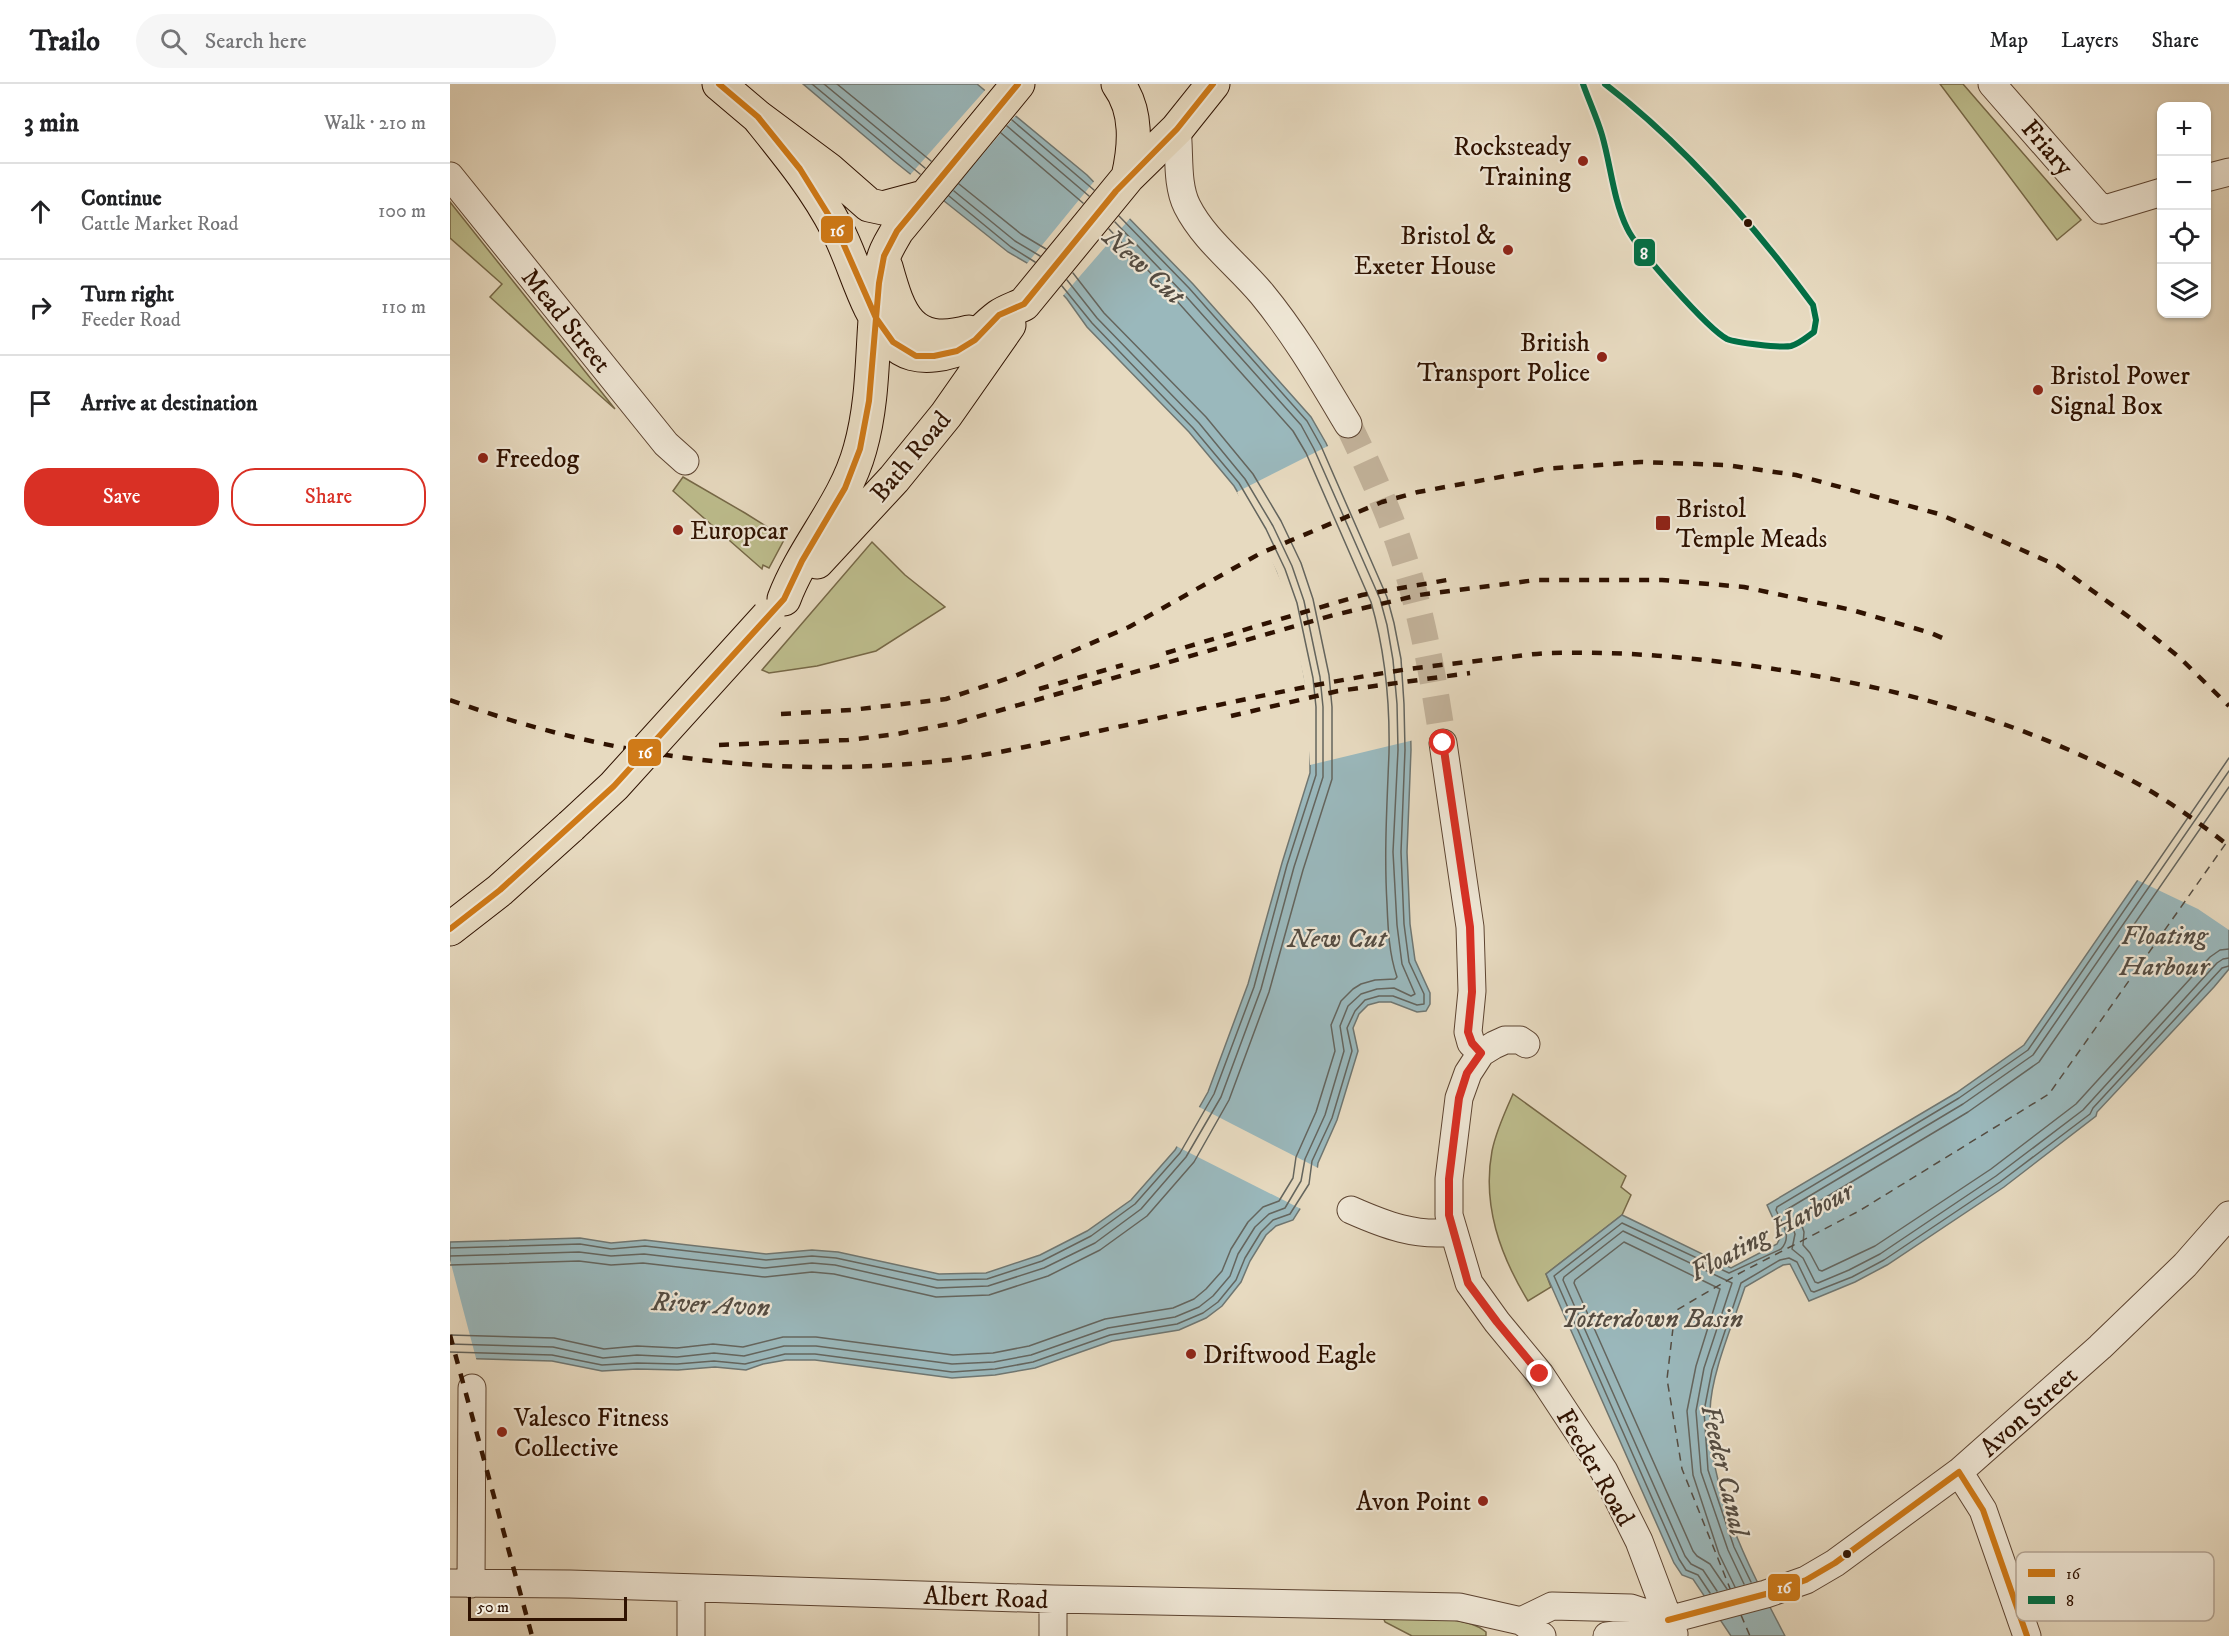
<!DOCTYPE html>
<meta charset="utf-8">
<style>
:root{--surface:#fff;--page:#f6f6f6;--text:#202124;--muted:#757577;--line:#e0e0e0;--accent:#d93025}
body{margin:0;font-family:"IM FELL DW Pica",serif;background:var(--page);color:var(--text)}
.controls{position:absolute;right:18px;top:18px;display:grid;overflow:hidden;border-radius:12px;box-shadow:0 2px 4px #0004}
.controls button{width:54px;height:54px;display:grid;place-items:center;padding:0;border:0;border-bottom:2px solid var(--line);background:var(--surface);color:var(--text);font:30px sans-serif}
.scale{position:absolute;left:18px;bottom:15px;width:159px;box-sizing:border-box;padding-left:6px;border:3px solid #2f1201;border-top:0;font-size:16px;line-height:21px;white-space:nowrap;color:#2f1201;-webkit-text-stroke:4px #efe7d6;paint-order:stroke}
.stop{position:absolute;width:18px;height:18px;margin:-14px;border:4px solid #d93025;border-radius:50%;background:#fff}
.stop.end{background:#d93025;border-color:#fff;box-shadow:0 2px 6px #0008}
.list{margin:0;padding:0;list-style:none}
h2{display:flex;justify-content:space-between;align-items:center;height:78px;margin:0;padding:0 24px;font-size:26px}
h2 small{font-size:20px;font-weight:400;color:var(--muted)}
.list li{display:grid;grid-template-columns:39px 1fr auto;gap:18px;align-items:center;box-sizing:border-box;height:96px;padding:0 24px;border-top:2px solid var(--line)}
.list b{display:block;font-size:22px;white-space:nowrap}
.list p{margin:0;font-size:20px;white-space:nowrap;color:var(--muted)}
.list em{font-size:20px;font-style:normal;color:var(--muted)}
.actions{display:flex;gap:12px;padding:18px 24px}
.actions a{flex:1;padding:14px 0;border:2px solid var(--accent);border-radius:24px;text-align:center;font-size:21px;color:var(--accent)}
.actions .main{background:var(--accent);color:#fff}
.icon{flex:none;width:33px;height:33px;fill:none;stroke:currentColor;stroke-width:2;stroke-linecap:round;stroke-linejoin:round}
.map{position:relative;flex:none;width:1779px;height:1552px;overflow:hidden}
header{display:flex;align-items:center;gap:36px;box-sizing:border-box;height:84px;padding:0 30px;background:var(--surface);border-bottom:2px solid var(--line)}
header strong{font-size:28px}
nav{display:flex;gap:33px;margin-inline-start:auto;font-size:21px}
.search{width:420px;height:54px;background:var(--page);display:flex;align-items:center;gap:15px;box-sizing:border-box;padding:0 21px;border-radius:33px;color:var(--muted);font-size:22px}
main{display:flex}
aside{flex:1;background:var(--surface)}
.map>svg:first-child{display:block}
.green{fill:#bdbd8d;stroke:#766847;stroke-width:1.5}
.water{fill:#9ab8bc;stroke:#6f7671;stroke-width:1.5}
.pier{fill:#e7dac0}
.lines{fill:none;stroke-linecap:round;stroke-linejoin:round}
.shore{stroke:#64655e;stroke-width:1.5}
.ferry{stroke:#544c42;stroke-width:1.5;stroke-dasharray:8 6;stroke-linecap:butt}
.minor-tunnel{stroke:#c2b29a;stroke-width:27;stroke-dasharray:27 14;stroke-linecap:butt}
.minor-casing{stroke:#5d4431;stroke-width:29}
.highway-casing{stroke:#2f1201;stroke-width:35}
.minor{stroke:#efe7d6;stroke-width:27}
.highway{stroke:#e7dac0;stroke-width:33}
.rail{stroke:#2f1201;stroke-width:4.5;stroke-dasharray:10 10;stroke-linecap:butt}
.highway-bridge-casing{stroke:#2f1201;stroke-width:35;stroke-linecap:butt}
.highway-bridge{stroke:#e7dac0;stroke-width:33}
.bus-1-casing{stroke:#efe7d6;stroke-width:10}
.bus-2-casing{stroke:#efe7d6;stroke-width:10}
.bus-1{stroke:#cf7a18;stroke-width:6}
.bus-2{stroke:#016f45;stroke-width:6}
.route{stroke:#d93025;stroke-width:8}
.poi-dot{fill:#8f2418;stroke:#efe7d6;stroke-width:2}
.bus-dot{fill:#2f1201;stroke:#efe7d6;stroke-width:2}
.labels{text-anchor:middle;stroke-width:4.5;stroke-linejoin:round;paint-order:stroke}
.poi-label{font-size:26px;fill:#2f1201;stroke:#efe7d6;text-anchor:start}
.street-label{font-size:26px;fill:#2f1201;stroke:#efe7d6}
.water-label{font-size:27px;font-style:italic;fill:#544c42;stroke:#efe7d6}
.key{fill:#efe7d6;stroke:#b5a796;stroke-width:1.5}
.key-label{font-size:16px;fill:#2f1201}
.line-badge{stroke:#efe7d6;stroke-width:2}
.badge-label{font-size:16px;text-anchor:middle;font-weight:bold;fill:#fff}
</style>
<header>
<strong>Trailo</strong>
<div class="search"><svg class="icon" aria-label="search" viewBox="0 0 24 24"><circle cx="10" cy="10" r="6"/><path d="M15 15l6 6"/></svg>Search here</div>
<nav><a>Map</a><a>Layers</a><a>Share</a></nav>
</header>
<main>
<aside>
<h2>3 min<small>Walk · 210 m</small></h2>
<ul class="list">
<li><svg class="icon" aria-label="ahead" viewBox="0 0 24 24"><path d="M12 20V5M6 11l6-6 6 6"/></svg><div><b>Continue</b><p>Cattle Market Road</p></div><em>100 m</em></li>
<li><svg class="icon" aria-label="right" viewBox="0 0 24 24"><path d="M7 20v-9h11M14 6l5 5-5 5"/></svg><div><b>Turn right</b><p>Feeder Road</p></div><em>110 m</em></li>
<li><svg class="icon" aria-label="arrive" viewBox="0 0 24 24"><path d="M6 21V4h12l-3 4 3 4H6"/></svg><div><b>Arrive at destination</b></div></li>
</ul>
<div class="actions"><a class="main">Save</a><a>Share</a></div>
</aside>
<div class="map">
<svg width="1779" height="1552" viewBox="0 0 1779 1552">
<rect width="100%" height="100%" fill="#e7dac0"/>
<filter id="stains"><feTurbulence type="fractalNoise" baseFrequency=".00333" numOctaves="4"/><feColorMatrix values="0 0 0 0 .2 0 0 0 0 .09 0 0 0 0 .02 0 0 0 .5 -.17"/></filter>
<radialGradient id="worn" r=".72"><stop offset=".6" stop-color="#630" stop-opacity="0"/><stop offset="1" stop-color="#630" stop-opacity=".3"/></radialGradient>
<path class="green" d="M 1490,0 L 1513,0 L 1631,136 L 1607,156 Z
M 0,118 L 165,325 L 40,213 L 52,200 L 0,154 Z
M 233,393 L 295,429 L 335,454 L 319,484 L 313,481 L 312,485 L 223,407 Z
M 422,458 L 455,491 L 495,523 L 426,567 L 367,582 L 319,589 L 312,586 Z
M 1063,1010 L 1176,1092 L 1171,1103 L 1181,1111 L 1172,1131 L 1096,1190 L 1101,1203 L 1078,1217 C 1050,1171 1032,1121 1042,1067 C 1046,1047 1055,1028 1063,1010 Z
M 933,1533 C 960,1534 1016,1530 1036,1548 L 1036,1552 L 962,1552 L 935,1538 Z"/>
<path class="water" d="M 353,0 L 527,0 L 637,91 L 743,200 L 861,333 L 876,359 L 943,511 L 960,619 L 961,666 L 957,768 L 960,840 L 965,876 L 980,909 L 980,920 L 976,927 L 967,928 L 941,918 L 929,918 L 918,921 L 909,930 L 903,944 L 908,967 L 887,1036 L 868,1079 L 865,1101 L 843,1136 L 826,1142 L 816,1151 L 800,1177 L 791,1198 L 772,1222 L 756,1234 L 729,1246 L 662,1257 L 585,1284 L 545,1291 L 502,1294 L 365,1276 L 336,1276 L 313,1280 L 296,1286 L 265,1283 L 228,1286 L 187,1285 L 152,1287 L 102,1277 L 0,1274 L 0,1158 L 130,1154 L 161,1159 L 195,1156 L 316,1170 L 362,1166 L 388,1168 L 489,1190 L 536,1189 L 590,1171 L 637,1147 L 681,1116 L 725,1066 L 758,1008 L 798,900 L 832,779 L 860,689 L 860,623 L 841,520 L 811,448 L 784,402 L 739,348 L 637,243 L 617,215 L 591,187 L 558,168 L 444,77 Z
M 1779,664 L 1779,885 L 1764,903 L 1647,1028 L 1646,1032 L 1554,1103 L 1437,1181 L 1405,1198 L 1359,1217 L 1340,1180 L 1333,1181 L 1295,1203 C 1283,1240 1261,1289 1260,1327 C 1257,1405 1300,1485 1335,1552 L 1281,1552 L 1243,1495 L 1232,1491 L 1224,1479 L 1096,1190 L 1172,1131 L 1281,1184 L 1327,1160 L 1331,1152 L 1317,1121 L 1506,1009 L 1574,961 Z"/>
<path class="pier" d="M 537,4 L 568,29 L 492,118 L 457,91 L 460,91 Z
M 646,95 L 682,132 L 611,214 L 589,190 L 575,182 Z
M 880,361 L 946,510 L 959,574 L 964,656 L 860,681 L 854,595 L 838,521 L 827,488 L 808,449 L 793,424 L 787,408 Z
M 1779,661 L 1779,846 L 1748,825 L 1685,795 Z
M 747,1022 L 870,1085 L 868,1102 L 853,1126 L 724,1061 Z
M 0,1176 L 27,1278 L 0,1277 Z"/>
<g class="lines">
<path class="shore" d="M 362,0 L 470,90
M 374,0 L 475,84
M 387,0 L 481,77
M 562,36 L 644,106
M 557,42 L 639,112
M 551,49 L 633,119
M 509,100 L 571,150 L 596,165
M 504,107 L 565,157 L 590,172
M 499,112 L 561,163 L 585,178
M 1779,687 L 1583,971 L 1513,1020 L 1336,1126 L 1345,1150 L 1342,1165 L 1353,1174 L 1365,1198 L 1368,1199 L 1399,1186 L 1430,1170 L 1546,1092 L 1633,1026 L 1767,879 L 1773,875 L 1779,874
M 1779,703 L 1589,978 L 1518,1028 L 1348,1130 L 1354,1148 L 1353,1161 L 1360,1169 L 1369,1186 L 1372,1187 L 1425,1162 L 1541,1085 L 1626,1020 L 1760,873 L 1770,866 L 1779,865
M 0,1164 L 130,1160 L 161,1165 L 195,1162 L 316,1176 L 362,1172 L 386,1174 L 488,1196 L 537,1195 L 592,1177 L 641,1152 L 685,1120 L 730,1069 L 764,1010 L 804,903 L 837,781 L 866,691 L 866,623 L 863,594 L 847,519 L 835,485 L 816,445 L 789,399 L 743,344 L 642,239 L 612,202
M 0,1172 L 129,1168 L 161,1172 L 194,1170 L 315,1184 L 362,1179 L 385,1181 L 487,1204 L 538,1202 L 594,1184 L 645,1159 L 691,1125 L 736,1073 L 771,1013 L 811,905 L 844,783 L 873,693 L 873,623 L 870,593 L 854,517 L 842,482 L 823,442 L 795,395 L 749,339 L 647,234 L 617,196
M 0,1181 L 129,1177 L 161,1181 L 193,1179 L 315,1193 L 362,1188 L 384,1190 L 486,1213 L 539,1211 L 598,1192 L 650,1166 L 697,1132 L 744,1078 L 779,1016 L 819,908 L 853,786 L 882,695 L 882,623 L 879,591 L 863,515 L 851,479 L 831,437 L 803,390 L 756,333 L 654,229 L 623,189
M 0,1251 L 104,1254 L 154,1265 L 187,1262 L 227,1264 L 263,1260 L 293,1263 L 333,1253 L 366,1253 L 503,1271 L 543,1269 L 579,1262 L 655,1235 L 723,1224 L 744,1215 L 756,1205 L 772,1187 L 781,1165 L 798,1138 L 813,1123 L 829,1117 L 843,1094 L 846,1073 L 866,1028 L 885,967 L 881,941 L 891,917 L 903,905 L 911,900 L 925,896 L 945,895 L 947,893 C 939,870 938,845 937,820 C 934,769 937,720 939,669 C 940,618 935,567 921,518 L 856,369 L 843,347 L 726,216 L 659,145
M 0,1260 L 103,1263 L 153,1274 L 187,1271 L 227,1273 L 264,1269 L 294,1272 L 334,1262 L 366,1262 L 502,1280 L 544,1278 L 581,1271 L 658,1244 L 725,1233 L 749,1223 L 763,1212 L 780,1192 L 788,1170 L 805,1143 L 819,1130 L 835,1124 L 851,1097 L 855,1075 L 875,1031 L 894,967 L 890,942 L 898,922 L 911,910 L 927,905 L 944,904 L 961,912 L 965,910 L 952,880 L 947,841 L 943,768 L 948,666 L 947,620 L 943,576 L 937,541 L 930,515 L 864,365 L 851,341 L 733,209 L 665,138
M 0,1268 L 102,1271 L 152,1281 L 187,1279 L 227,1280 L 264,1277 L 295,1280 L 335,1270 L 365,1270 L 502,1288 L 545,1285 L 583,1278 L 660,1251 L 727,1240 L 753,1229 L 768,1218 L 786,1196 L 795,1174 L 811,1148 L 823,1136 L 840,1130 L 859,1100 L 862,1077 L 882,1034 L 902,967 L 897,944 L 905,927 L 915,916 L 929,912 L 943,912 L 967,921 L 974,920 L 974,910 L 959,878 L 954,840 L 951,768 L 955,666 L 954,620 L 951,575 L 944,539 L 937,513 L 871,362 L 857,337 L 739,204 L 669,132
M 1301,1498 L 1284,1463 L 1258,1386 L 1254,1327 L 1262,1286 L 1291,1199 L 1330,1176 L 1339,1174 L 1347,1178 L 1361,1207 L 1364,1208 L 1402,1193 L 1434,1176 L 1550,1098 L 1640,1030 L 1643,1024 L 1772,884 L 1779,882
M 1277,1505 L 1260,1480 L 1247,1472 L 1243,1467 L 1124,1199 L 1125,1196 L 1174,1158 L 1270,1205 L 1246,1282 L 1237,1327 L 1243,1391 L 1269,1470 L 1285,1503
M 1267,1507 L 1253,1486 L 1241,1480 L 1235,1472 L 1113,1196 L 1114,1193 L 1173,1147 L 1282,1199 L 1254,1284 L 1246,1327 L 1251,1388 L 1278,1466 L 1294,1500
M 1260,1509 L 1248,1491 L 1236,1486 L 1229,1475 L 1104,1192 L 1172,1139 L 1279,1189 L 1331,1165 C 1343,1152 1332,1140 1326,1126 L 1327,1123 L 1509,1014 L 1578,966 L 1779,674"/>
<path class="ferry" d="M 1281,1507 L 1232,1385 L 1217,1295 L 1225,1227 L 1290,1189 L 1409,1127 L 1599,1010 L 1779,755
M 1291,1531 L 1300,1552"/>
<path class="minor-tunnel" d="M 898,340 C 910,365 922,390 932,415 C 965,492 981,576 993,659"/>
<defs>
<path id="minor" d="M 1542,0 L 1652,126 L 1712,108
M 727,45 C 730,69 726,100 737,122 C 754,156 788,181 812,210 C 845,250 871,295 898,340
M 0,92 L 216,360 L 235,377
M 1756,94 L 1779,88
M 993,659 L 1020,843 L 1022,907 L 1018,948 L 1021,959 L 1031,969
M 1076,960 L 1070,956 L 1055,956 L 1044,961 L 1031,969 L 1018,989 L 1009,1014 L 999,1095 L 999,1131 L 1019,1199 L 1047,1238 L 1090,1290 L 1154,1387 L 1189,1457 L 1224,1550
M 901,1126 C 935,1141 966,1153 1004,1148
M 1509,1388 L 1533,1426 L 1577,1552
M 0,1499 L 120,1500 L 603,1515 L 1009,1523 L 1071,1537 L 1092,1552
M 21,1500 L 22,1304
M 241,1505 L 241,1552
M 603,1515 L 603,1552
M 1071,1537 L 1102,1522 L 1181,1524 L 1218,1536
M 1157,1552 L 1180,1549 L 1218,1536 L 1316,1510 L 1356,1496 L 1385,1479 L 1509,1388 L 1650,1263 L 1735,1181 L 1779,1131"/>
<path id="highway" d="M 269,0 L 308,33 L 378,85 L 419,121 L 433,124 L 474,113
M 308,33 C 337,69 366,104 387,145 C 406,181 414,227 443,258 C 454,270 470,273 485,271 C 524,266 523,251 549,232 C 556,227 566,224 574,220 L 678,93 C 685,62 688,27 668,0
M 678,93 L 727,45 L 763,0
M 436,183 C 449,230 460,264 519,248
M 367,478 L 444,395 L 496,331 L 559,241
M 334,515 C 354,462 395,420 410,365 C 428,302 419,237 433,176 C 435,166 442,156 447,147 L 568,0
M 0,845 L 50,806 L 121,742"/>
</defs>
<use href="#minor" class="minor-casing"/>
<use href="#highway" class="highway-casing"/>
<use href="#minor" class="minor"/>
<use href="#highway" class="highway"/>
<path class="rail" d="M 716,569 L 912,511 L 997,496
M 589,605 L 673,581
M 0,616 C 155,672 316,694 481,678 C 533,673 585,661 635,650 C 734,629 834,605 934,589 C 967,583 1001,580 1035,576 C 1056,574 1077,570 1099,569 C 1170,567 1240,573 1310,583 C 1438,601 1565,634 1679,695 C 1715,714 1747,737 1779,762
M 331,630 L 401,626 L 496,615 L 565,592 L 679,543 L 811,469 L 932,418 L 968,408 L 1094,385 L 1191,378 L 1276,381 L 1346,391 L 1489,430 L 1545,454 L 1608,482 L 1679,533 L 1729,573 L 1779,622
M 781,632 L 888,607 L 1020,589
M 269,661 L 398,656 L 447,650 L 509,638 L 884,531 L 969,511 L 1086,496 L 1212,496 L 1294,503 L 1402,526 L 1481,549 L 1499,557
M 0,1251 L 82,1552"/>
<defs>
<path id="highway-bridge" d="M 121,742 L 164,702 L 318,532"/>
</defs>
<use href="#highway-bridge" class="highway-bridge-casing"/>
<use href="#highway-bridge" class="highway-bridge"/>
<defs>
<path id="bus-1" d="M 269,0 L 308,33 L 350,85 L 386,143 L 426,234 L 443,258 L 466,272 L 484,272 L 507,267 L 525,256 L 549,231 L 574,220 L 666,107 L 727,45 L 763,0
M 0,845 L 50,806 L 164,702 L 334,515 L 352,477 L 395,404 L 410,365 L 419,317 L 429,199 L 434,172 L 447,147 L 568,0
M 1509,1388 L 1533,1426 L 1577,1552
M 1218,1536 L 1316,1510 L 1356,1496 L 1385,1479 L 1509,1388"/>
<path id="bus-2" d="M 1133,0 C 1139,17 1147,34 1152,51 C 1161,82 1163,115 1177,144 C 1186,164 1258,245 1277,255 C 1286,259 1331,264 1341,262 C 1349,260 1357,253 1364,248 L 1366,236 L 1363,221 C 1303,140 1235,61 1155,0"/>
</defs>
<use href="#bus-1" class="bus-1-casing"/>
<use href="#bus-2" class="bus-2-casing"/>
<use href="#bus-1" class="bus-1"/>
<use href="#bus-2" class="bus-2"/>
</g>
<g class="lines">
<path class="route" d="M 993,659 L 1020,843 L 1022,908 L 1018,948 L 1022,959 L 1031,969 L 1017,989 L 1009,1014 L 999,1095 L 999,1131 L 1018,1199 L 1047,1238 L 1090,1290"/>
</g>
<g class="poi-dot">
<circle cx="1133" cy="77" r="6"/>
<circle cx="1058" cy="166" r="6"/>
<circle cx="1152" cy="273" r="6"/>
<circle cx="1588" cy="306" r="6"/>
<circle cx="33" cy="374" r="6"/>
<rect x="1205" y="431" width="16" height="16" rx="3"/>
<circle cx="228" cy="446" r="6"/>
<circle cx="741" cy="1270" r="6"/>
<circle cx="52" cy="1348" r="6"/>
<circle cx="1033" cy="1417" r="6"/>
</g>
<g class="bus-dot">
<circle cx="1298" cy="139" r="5"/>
<circle cx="1397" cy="1470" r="5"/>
</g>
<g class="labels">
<g class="poi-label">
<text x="1121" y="71" text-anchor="end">Rocksteady<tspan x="1121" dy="30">Training</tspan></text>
<text x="1046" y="160" text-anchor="end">Bristol &amp;<tspan x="1046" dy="30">Exeter House</tspan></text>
<text x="1140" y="267" text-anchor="end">British<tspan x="1140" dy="30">Transport Police</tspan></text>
<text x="1600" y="300">Bristol Power<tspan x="1600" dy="30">Signal Box</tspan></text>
<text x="45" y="383">Freedog</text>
<text x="1226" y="433">Bristol<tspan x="1226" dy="30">Temple Meads</tspan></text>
<text x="240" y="455">Europcar</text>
<text x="753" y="1279">Driftwood Eagle</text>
<text x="64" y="1342">Valesco Fitness<tspan x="64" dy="30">Collective</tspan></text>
<text x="1021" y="1426" text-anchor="end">Avon Point</text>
</g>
<g class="street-label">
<text transform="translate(1598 63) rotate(49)" y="9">Friary</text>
<text transform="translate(117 236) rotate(51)" y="9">Mead Street</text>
<text transform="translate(460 372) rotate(-50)" y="9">Bath Road</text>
<text transform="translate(1578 1327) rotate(-42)" y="9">Avon Street</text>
<text transform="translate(1146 1383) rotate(60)" y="9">Feeder Road</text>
<text transform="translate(536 1513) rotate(2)" y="9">Albert Road</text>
</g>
<g class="water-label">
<text transform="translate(694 182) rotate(42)" y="9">New Cut</text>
<text x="1714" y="860">Floating<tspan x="1714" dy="31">Harbour</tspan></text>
<text x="887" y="863">New Cut</text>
<text transform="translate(1321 1147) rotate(-28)" y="9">Floating Harbour</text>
<text transform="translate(261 1220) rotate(3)" y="9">River Avon</text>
<text x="1202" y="1243">Totterdown Basin</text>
<text transform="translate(1275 1386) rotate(77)" y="9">Feeder Canal</text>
</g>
</g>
<rect x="1566" y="1468" width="198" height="69" rx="9" class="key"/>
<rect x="1578" y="1485" width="27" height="8" fill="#cf7a18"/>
<rect x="1578" y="1512" width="27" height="8" fill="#016f45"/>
<g class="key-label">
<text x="1616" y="1495">16</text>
<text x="1616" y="1522">8</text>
</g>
<g class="line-badge">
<rect x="370" y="131" width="34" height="29" rx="6" fill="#cf7a18"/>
<rect x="1183" y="154" width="23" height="29" rx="6" fill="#016f45"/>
<rect x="177" y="654" width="35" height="29" rx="6" fill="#cf7a18"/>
<rect x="1317" y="1489" width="34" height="29" rx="6" fill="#cf7a18"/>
</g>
<g class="badge-label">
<text x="387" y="152">16</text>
<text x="1194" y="175">8</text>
<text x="195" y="674">16</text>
<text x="1334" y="1509">16</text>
</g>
<rect width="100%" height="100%" filter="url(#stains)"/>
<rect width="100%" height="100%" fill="url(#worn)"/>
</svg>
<div class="controls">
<button>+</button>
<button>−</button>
<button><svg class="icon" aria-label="locate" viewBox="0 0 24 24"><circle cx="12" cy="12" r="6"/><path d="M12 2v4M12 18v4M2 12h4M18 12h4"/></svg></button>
<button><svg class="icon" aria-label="layers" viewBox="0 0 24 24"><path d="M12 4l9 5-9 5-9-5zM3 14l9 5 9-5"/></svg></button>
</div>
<div class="scale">50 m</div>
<div class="stop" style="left:993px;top:659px"></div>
<div class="stop end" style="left:1090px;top:1290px"></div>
</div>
</main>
